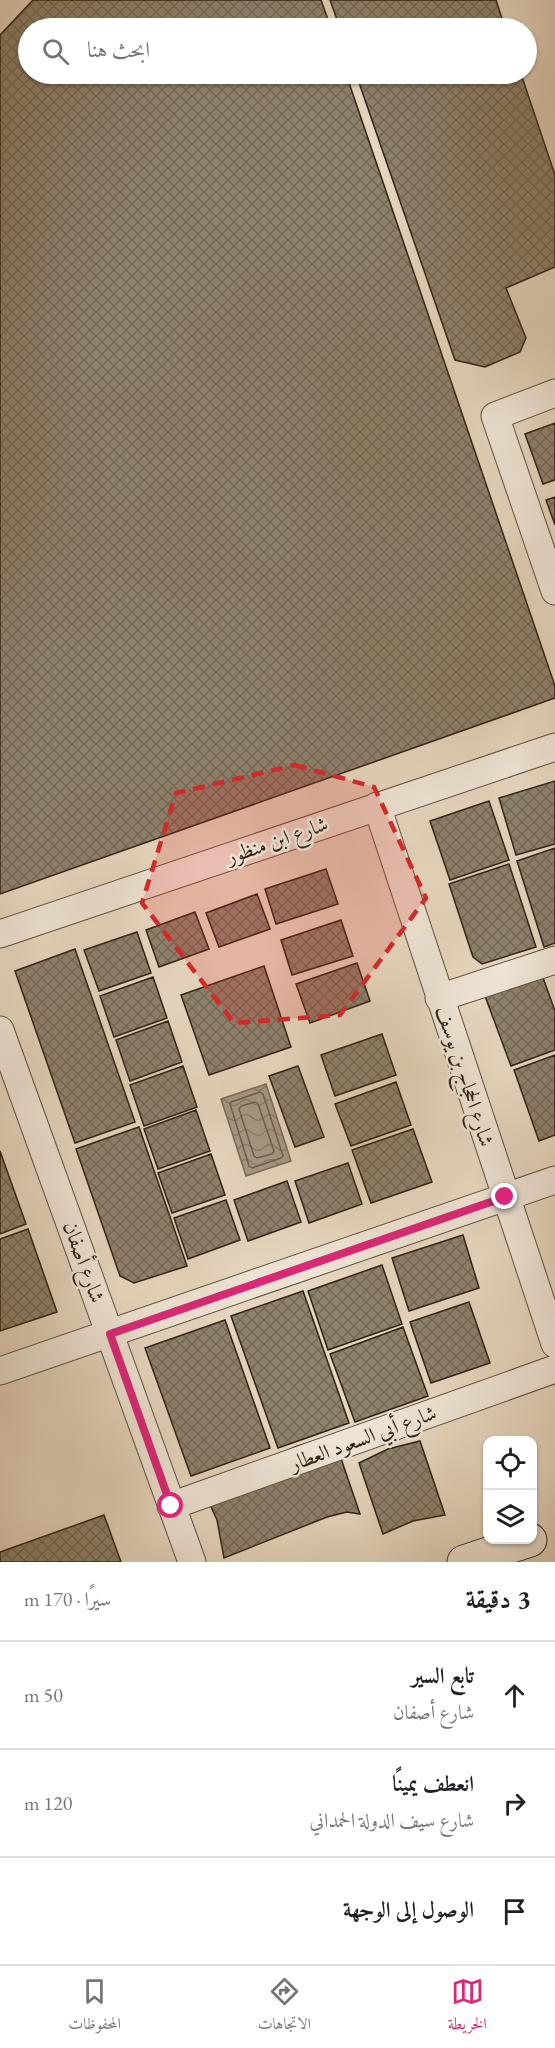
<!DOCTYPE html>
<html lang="ar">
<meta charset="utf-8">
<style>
:root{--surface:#fff;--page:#f2f2f2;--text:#202124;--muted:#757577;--line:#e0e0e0;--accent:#db2777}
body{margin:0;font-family:"EB Garamond",Amiri,serif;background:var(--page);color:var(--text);direction:rtl}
.controls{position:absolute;right:18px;bottom:18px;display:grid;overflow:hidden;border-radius:12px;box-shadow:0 2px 4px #0004}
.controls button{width:54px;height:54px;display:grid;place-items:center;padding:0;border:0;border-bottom:2px solid var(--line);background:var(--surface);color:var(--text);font:30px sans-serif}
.stop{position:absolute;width:18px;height:18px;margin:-14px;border:4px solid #db2777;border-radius:50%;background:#fff}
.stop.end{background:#db2777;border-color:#fff;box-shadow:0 2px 6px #0008}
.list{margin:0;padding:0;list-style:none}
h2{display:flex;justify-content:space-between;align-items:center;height:78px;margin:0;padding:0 24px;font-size:26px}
h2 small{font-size:20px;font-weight:400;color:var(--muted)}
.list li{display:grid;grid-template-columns:39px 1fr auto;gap:18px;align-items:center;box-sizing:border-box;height:108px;padding:0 24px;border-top:2px solid var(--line)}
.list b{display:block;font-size:22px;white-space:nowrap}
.list p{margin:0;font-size:20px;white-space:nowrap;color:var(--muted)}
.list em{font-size:20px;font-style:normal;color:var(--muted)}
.icon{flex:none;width:33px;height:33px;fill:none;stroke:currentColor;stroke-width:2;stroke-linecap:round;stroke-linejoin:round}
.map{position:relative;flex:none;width:555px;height:1562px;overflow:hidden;direction:ltr}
.search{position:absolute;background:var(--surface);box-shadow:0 2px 4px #0004;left:18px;right:18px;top:18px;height:66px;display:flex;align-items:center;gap:15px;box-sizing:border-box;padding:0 21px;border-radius:33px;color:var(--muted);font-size:22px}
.sheet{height:402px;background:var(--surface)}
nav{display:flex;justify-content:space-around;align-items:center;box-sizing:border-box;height:84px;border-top:2px solid var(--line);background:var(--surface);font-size:16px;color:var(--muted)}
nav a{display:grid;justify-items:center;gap:3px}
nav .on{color:var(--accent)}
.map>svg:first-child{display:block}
.water{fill:url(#water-waves);stroke:#776a57;stroke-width:1.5}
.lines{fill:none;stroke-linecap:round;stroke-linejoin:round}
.shore{stroke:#6b5e4c;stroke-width:1.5}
.building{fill:url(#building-cross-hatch);stroke:#2e2313;stroke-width:1.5}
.street-casing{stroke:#5c503e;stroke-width:29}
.secondary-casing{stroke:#2e2313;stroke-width:35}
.street{stroke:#efe5d6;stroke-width:27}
.secondary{stroke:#efe5d6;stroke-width:33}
.route{stroke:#db2777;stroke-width:8}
.marked{fill:#d62828;fill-opacity:0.2;stroke:#d62828;stroke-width:4.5;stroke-dasharray:12 8;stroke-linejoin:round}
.labels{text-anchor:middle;stroke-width:5;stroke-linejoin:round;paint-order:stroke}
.street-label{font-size:21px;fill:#2e2313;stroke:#efe5d6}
</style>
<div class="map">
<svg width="555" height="1562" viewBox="0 0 555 1562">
<defs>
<pattern id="water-waves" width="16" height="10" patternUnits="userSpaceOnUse" patternTransform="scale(1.5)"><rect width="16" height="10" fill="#a89a85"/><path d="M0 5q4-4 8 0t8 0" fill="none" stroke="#897d6c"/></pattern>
<pattern id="building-cross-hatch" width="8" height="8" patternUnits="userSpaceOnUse" patternTransform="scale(1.5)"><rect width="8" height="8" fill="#8e816d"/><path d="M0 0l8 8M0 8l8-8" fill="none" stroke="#746958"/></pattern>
</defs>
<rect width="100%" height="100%" fill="#e7d7c0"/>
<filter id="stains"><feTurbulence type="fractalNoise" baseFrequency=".00333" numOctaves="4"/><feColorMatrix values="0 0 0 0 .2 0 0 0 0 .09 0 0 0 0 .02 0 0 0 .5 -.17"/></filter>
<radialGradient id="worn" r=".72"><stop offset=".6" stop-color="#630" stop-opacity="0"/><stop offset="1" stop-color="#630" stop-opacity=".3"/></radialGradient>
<path class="water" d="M 266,1084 L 291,1161 L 246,1176 L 221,1099 Z"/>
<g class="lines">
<path class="shore" d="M 260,1092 L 263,1094 L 283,1156 L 281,1158 L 252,1168 L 249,1166 L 230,1104 L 231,1102 Z
M 255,1102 L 258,1104 L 274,1151 L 272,1154 L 257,1158 L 254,1156 L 239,1109 L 241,1106 Z"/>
</g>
<path class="building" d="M 33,0 L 321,0 L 331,28 L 28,28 L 28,74 L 346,74 L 555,686 L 555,698 L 0,894 L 0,35 Z
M 330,0 L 496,0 L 505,28 L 340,28 Z
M 356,74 L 521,74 L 555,175 L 555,267 L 506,288 L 526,338 L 520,352 L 485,367 L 455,360 Z
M 555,423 L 555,480 L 543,484 L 525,434 Z
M 555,497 L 555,525 L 546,500 Z
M 555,781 L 555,844 L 516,855 L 499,798 Z
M 489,801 L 509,860 L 450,880 L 430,821 Z
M 555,848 L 555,943 L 544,947 L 517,861 Z
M 509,864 L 536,947 L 482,964 L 473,957 L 449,884 Z
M 326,869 L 338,904 L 276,924 L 265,889 Z
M 257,894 L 270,929 L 219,947 L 206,913 Z
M 195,912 L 209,949 L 159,967 L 146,930 Z
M 341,920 L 353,956 L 292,975 L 281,940 Z
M 137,932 L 151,973 L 99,991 L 84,950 Z
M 75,949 L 135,1122 L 75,1143 L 15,971 Z
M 357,963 L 370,1001 L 310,1023 L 296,984 Z
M 264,966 L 291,1047 L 209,1075 L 181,995 Z
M 542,975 L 555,1011 L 555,1050 L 511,1066 L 485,996 Z
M 153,977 L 167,1018 L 114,1037 L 100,996 Z
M 168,1021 L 182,1062 L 130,1081 L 116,1040 Z
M 382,1034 L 396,1075 L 335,1096 L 321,1055 Z
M 555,1055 L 555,1135 L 539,1141 L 514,1070 Z
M 183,1066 L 197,1107 L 144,1126 L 130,1085 Z
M 298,1066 L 324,1137 L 295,1147 L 269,1076 Z
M 396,1082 L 411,1125 L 351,1146 L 335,1104 Z
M 196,1110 L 210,1151 L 158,1169 L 144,1129 Z
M 139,1127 L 187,1266 L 134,1283 L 120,1276 L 76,1149 Z
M 413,1129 L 432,1182 L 371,1203 L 352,1150 Z
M 0,1151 L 26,1224 L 0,1234 Z
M 211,1154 L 225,1195 L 172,1213 L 158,1173 Z
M 348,1163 L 362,1204 L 309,1223 L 295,1181 Z
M 287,1181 L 301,1222 L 248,1241 L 234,1200 Z
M 226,1200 L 240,1240 L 188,1259 L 174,1218 Z
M 28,1229 L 57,1312 L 0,1331 L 0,1239 Z
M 463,1235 L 479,1288 L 409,1311 L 392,1258 Z
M 382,1265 L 402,1324 L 328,1350 L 308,1291 Z
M 303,1291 L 349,1423 L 278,1448 L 231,1316 Z
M 469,1302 L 490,1363 L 431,1383 L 410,1322 Z
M 225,1320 L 270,1448 L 191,1476 L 145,1348 Z
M 403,1327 L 428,1396 L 355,1422 L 330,1354 Z
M 333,1435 L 360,1514 L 347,1512 L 327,1517 L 224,1558 L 217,1520 L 203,1489 L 295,1447 Z
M 420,1441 L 445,1515 L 413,1521 L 383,1534 L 359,1463 L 388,1449 Z
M 104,1515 L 121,1562 L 0,1562 L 0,1552 Z"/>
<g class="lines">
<defs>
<path id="street" d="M 555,393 L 495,416 L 555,591
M 377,806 L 555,1344
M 0,934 L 555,747
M 439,998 L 555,960
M 0,1030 L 192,1562
M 0,1371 L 555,1180
M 171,1506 L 555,1369"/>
<path id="secondary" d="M 464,1562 L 530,1540"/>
</defs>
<use href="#street" class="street-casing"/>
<use href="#secondary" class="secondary-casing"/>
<use href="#street" class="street"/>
<use href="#secondary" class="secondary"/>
</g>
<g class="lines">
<path class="route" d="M 171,1506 L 110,1334 L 505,1197"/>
</g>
<path class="marked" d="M 295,765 L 374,787 L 426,898 L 340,1015 L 234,1023 L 142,903 L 176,793 Z"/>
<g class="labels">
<g class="street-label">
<text transform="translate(277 840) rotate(-19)" y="7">شارع ابن منظور</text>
<text transform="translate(465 1076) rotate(72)" y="7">شارع الحجاج بن يوسف</text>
<text transform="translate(84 1262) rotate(70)" y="7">شارع أصفان</text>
<text transform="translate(363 1438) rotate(-20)" y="7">شارع أبي السعود العطار</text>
</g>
</g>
<rect width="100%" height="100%" filter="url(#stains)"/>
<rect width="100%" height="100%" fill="url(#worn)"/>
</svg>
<div class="controls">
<button><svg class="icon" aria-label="locate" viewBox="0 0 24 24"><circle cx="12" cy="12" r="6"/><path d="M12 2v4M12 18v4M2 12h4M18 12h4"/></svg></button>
<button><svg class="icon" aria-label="layers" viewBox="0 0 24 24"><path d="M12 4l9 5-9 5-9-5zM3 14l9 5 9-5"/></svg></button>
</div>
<div class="stop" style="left:171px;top:1506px"></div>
<div class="stop end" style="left:505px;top:1197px"></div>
<div class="search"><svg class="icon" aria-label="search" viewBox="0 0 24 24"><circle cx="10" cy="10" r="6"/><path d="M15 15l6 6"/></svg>ابحث هنا</div>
</div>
<section class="sheet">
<h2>3 دقيقة<small>سيرًا · 170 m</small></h2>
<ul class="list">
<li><svg class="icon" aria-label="ahead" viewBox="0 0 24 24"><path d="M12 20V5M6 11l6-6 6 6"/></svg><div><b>تابع السير</b><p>شارع أصفان</p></div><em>50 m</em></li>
<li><svg class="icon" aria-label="right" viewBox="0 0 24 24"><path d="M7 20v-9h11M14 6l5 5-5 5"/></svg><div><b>انعطف يمينًا</b><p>شارع سيف الدولة الحمداني</p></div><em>120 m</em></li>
<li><svg class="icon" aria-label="arrive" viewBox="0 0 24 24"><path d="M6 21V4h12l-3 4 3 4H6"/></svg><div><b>الوصول إلى الوجهة</b></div></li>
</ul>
</section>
<nav>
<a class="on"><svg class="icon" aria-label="map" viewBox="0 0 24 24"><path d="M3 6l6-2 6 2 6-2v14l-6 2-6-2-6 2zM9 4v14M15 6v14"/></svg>الخريطة</a>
<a><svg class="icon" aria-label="directions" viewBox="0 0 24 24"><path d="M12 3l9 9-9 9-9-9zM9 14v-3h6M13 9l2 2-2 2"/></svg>الاتجاهات</a>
<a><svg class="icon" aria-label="saved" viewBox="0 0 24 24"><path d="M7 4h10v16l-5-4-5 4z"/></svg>المحفوظات</a>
</nav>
